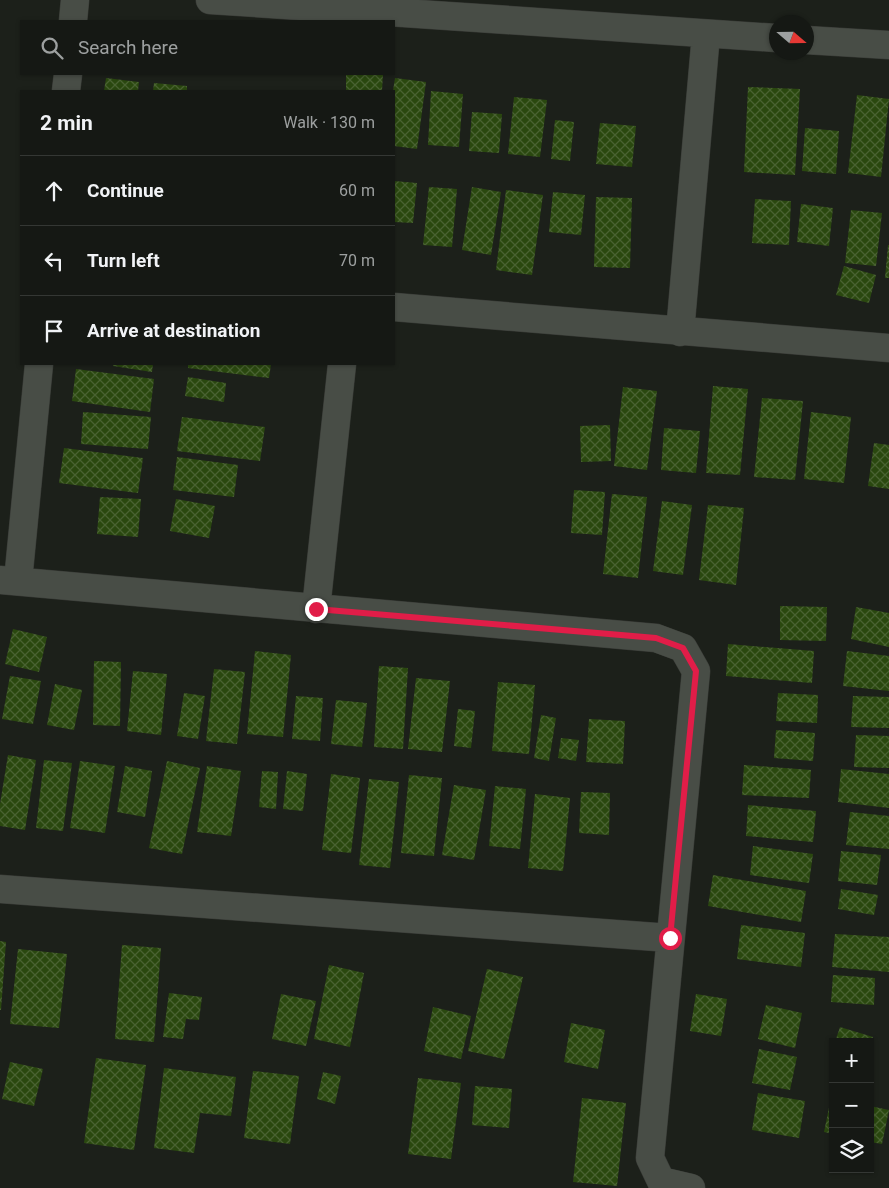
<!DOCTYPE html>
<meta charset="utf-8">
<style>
:root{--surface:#151814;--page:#222522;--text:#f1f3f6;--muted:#9da0a0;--line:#343734}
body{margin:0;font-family:Roboto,sans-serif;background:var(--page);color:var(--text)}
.controls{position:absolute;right:15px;bottom:15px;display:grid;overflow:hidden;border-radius:0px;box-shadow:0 1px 4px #0004}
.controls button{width:45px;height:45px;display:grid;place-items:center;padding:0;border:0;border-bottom:1px solid var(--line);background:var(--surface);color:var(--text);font:25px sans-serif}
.compass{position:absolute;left:769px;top:15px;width:45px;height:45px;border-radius:50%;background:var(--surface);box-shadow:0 1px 4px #0004;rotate:110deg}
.stop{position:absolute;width:15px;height:15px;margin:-11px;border:4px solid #e11d48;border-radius:50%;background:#fff}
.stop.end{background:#e11d48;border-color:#fff;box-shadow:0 1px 5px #0008}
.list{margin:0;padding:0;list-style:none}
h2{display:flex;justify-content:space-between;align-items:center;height:65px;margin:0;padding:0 20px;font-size:21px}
h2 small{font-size:16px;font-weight:400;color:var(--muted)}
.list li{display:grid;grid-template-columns:32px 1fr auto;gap:15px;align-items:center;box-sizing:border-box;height:70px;padding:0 20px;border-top:1px solid var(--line)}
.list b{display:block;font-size:19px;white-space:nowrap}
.list em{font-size:16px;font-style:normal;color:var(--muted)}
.icon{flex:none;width:28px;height:28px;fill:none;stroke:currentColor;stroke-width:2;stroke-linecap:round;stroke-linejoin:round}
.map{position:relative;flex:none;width:889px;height:1188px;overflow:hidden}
.search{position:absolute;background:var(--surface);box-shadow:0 1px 4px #0004;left:20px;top:20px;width:375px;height:55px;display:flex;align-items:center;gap:12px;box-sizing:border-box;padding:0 18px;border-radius:0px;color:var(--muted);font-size:19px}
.panel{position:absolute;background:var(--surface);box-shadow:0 1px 4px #0004;left:20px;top:90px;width:375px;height:275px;border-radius:0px}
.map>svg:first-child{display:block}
.building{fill:url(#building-cross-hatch)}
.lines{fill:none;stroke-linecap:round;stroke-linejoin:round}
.minor-casing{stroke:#383a36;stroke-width:29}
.minor{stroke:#484d46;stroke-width:28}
.route{stroke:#e11d48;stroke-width:6}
</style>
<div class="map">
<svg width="889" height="1188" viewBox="0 0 889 1188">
<defs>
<pattern id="building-cross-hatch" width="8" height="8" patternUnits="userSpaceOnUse" patternTransform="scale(1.25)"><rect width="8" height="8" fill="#2a480f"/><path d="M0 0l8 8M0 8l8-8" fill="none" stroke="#496232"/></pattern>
</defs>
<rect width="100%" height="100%" fill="#1c201a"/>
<path class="building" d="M 346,74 L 383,74 L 382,91 L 346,91 Z
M 106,78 L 139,82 L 138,91 L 104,91 Z
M 395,78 L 426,82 L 417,149 L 394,146 L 393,91 Z
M 154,83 L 187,86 L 187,91 L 153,91 Z
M 748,87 L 800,89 L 795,175 L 744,172 Z
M 431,91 L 463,94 L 459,147 L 428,145 Z
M 857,95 L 889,99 L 881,177 L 848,173 Z
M 514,97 L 547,100 L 540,157 L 508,154 Z
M 472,112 L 502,114 L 499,153 L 469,151 Z
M 555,120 L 574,122 L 570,161 L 551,159 Z
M 600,123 L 636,126 L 632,167 L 596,164 Z
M 805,128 L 839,131 L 836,174 L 802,171 Z
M 394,181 L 417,183 L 413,223 L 394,222 Z
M 429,187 L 457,189 L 452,247 L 423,245 Z
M 472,187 L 501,192 L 491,255 L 462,250 Z
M 506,190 L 543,195 L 532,275 L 496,270 Z
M 553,192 L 585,195 L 581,235 L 549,232 Z
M 596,197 L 632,198 L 630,268 L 594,267 Z
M 755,199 L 791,201 L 789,245 L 752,243 Z
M 801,204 L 833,208 L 829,246 L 797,242 Z
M 851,210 L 882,213 L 876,266 L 845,263 Z
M 888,245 L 889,245 L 889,278 L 885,278 Z
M 844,266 L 876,275 L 869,303 L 836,295 Z
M 113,364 L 153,364 L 152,372 L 113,366 Z
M 188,364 L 271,364 L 269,378 L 188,368 Z
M 76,369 L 154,379 L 150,412 L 72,401 Z
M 188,377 L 226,383 L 224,402 L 185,396 Z
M 713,386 L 748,389 L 740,475 L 706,473 Z
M 623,387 L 657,391 L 647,470 L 614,466 Z
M 762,398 L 803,401 L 795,480 L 754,477 Z
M 83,412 L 151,417 L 148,449 L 81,444 Z
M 811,412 L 851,417 L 844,483 L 804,479 Z
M 182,417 L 265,427 L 260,461 L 177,451 Z
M 610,425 L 611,461 L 581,462 L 580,426 Z
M 664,428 L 700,431 L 696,473 L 661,470 Z
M 874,443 L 889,445 L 889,489 L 868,486 Z
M 64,448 L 143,458 L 138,493 L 59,483 Z
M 177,457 L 238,465 L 234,497 L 173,490 Z
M 574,490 L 605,492 L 602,535 L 571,533 Z
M 612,494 L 647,497 L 638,578 L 603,574 Z
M 100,497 L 141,499 L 138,537 L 97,534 Z
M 176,499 L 215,506 L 209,538 L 170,531 Z
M 662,501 L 692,505 L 683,575 L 653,571 Z
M 708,505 L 744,508 L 736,585 L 699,580 Z
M 780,606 L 827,607 L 826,641 L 780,640 Z
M 856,607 L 889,613 L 889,647 L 851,639 Z
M 13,629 L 47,637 L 39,672 L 5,664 Z
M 728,644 L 814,651 L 812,683 L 726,676 Z
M 255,651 L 291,655 L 283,737 L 247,734 Z
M 847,651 L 889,656 L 889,691 L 843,686 Z
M 94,661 L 121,662 L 120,726 L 93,725 Z
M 379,666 L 408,668 L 403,749 L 374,747 Z
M 214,669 L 245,672 L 237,744 L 206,741 Z
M 133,671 L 167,674 L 161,735 L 127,731 Z
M 10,676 L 41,681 L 33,724 L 2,719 Z
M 416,678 L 450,681 L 442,752 L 408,749 Z
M 498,682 L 535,685 L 529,754 L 492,751 Z
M 55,684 L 82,690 L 74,730 L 47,725 Z
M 184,693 L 205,696 L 198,739 L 177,736 Z
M 778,693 L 818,695 L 817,723 L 776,721 Z
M 296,696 L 323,698 L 320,741 L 292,739 Z
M 853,696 L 889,697 L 889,728 L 851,727 Z
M 336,700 L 367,703 L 362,747 L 331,744 Z
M 458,709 L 475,711 L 471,748 L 454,746 Z
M 541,715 L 556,718 L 549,761 L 534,758 Z
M 589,719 L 625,721 L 623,764 L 586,762 Z
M 776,730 L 815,733 L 813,761 L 774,758 Z
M 856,735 L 889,736 L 889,768 L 854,767 Z
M 561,738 L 579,740 L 576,761 L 558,758 Z
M 8,755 L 36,760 L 25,830 L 0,826 L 0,804 Z
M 44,760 L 72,763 L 63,831 L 36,828 Z
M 80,761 L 115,766 L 105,833 L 70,828 Z
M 167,761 L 200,768 L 182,854 L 149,848 Z
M 744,765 L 811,770 L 809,798 L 742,795 Z
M 125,766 L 152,771 L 145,817 L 117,812 Z
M 207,766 L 241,771 L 231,836 L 197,832 Z
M 841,769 L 889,774 L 889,808 L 838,802 Z
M 262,771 L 278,772 L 276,809 L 259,807 Z
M 287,771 L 307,774 L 303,811 L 283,809 Z
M 331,774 L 360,778 L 351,853 L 322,850 Z
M 409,775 L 442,778 L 434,856 L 401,853 Z
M 369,779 L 399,782 L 390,868 L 359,865 Z
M 454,785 L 486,790 L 474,860 L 442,855 Z
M 495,786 L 526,789 L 520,849 L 489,846 Z
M 581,792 L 610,793 L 609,835 L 579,833 Z
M 535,794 L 570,798 L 563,871 L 528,868 Z
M 748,805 L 816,811 L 813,842 L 746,836 Z
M 850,812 L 889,816 L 889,849 L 846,845 Z
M 753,846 L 813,854 L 809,883 L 750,875 Z
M 841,851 L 881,855 L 877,885 L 838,881 Z
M 713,875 L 806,891 L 801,922 L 708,906 Z
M 841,889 L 878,895 L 874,915 L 838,909 Z
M 741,925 L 805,933 L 801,967 L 737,959 Z
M 835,934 L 889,937 L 889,972 L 832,967 Z
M 0,941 L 6,942 L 1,1010 L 0,1010 Z
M 122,945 L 161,948 L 154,1042 L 115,1039 Z
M 18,949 L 67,954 L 59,1028 L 10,1024 Z
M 329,965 L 364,973 L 350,1047 L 314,1039 Z
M 487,969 L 523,977 L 504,1059 L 468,1051 Z
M 833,975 L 875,978 L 874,1005 L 831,1002 Z
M 169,993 L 202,997 L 199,1020 L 186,1019 L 183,1039 L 163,1037 Z
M 281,994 L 316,1001 L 306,1046 L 272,1039 Z
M 696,994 L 727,999 L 721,1036 L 690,1031 Z
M 766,1005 L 802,1013 L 795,1048 L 758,1039 Z
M 433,1007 L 471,1016 L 461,1059 L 424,1051 Z
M 571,1023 L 605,1030 L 598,1069 L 564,1062 Z
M 840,1027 L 873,1037 L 871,1042 L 835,1042 Z
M 759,1049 L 797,1057 L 790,1090 L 752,1083 Z
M 96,1058 L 146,1065 L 134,1150 L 84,1143 Z
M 10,1062 L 43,1069 L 34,1106 L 2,1099 Z
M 164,1068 L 236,1077 L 231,1116 L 200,1113 L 194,1153 L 154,1148 Z
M 253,1071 L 299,1076 L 290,1144 L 244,1138 Z
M 323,1072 L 341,1076 L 335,1104 L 317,1099 Z
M 418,1078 L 461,1083 L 451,1159 L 408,1154 Z
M 475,1086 L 512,1089 L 509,1128 L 472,1125 Z
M 758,1093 L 805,1101 L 799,1138 L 752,1130 Z
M 582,1098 L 626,1103 L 617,1186 L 573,1182 Z
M 831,1098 L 833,1099 L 833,1134 L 824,1132 Z
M 870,1106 L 889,1110 L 882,1144 L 870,1142 Z"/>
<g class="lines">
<defs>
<path id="minor" d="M 210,0 L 776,38
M 73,21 L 75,0
M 806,40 L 889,45
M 66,91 L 68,74
M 394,307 L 889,348
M 680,332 L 706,34
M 0,580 L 656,638 L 683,648 L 696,671 L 650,1158 L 661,1181 L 691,1188
M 18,581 L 39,364
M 316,609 L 342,364
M 0,889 L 670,938"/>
</defs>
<use href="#minor" class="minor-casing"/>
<use href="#minor" class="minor"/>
</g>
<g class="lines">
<path class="route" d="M 316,609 L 656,638 L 683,648 L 696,671 L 670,938"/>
</g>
</svg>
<div class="controls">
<button>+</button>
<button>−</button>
<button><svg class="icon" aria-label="layers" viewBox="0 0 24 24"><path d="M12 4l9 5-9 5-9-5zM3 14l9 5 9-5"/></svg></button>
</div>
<svg class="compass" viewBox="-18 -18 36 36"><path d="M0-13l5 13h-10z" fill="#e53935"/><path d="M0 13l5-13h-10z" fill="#9da0a0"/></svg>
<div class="stop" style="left:670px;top:938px"></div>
<div class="stop end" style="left:316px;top:609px"></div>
<div class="search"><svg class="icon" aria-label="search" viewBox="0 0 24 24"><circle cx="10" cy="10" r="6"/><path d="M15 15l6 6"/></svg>Search here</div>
<section class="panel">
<h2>2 min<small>Walk · 130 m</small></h2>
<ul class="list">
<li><svg class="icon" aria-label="ahead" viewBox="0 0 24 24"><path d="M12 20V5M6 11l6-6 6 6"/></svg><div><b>Continue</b></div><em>60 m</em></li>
<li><svg class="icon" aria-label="left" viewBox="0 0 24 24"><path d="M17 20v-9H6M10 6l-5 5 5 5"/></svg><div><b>Turn left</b></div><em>70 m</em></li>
<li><svg class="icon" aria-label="arrive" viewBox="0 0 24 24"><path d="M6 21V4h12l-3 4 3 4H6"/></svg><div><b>Arrive at destination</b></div></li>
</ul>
</section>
</div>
